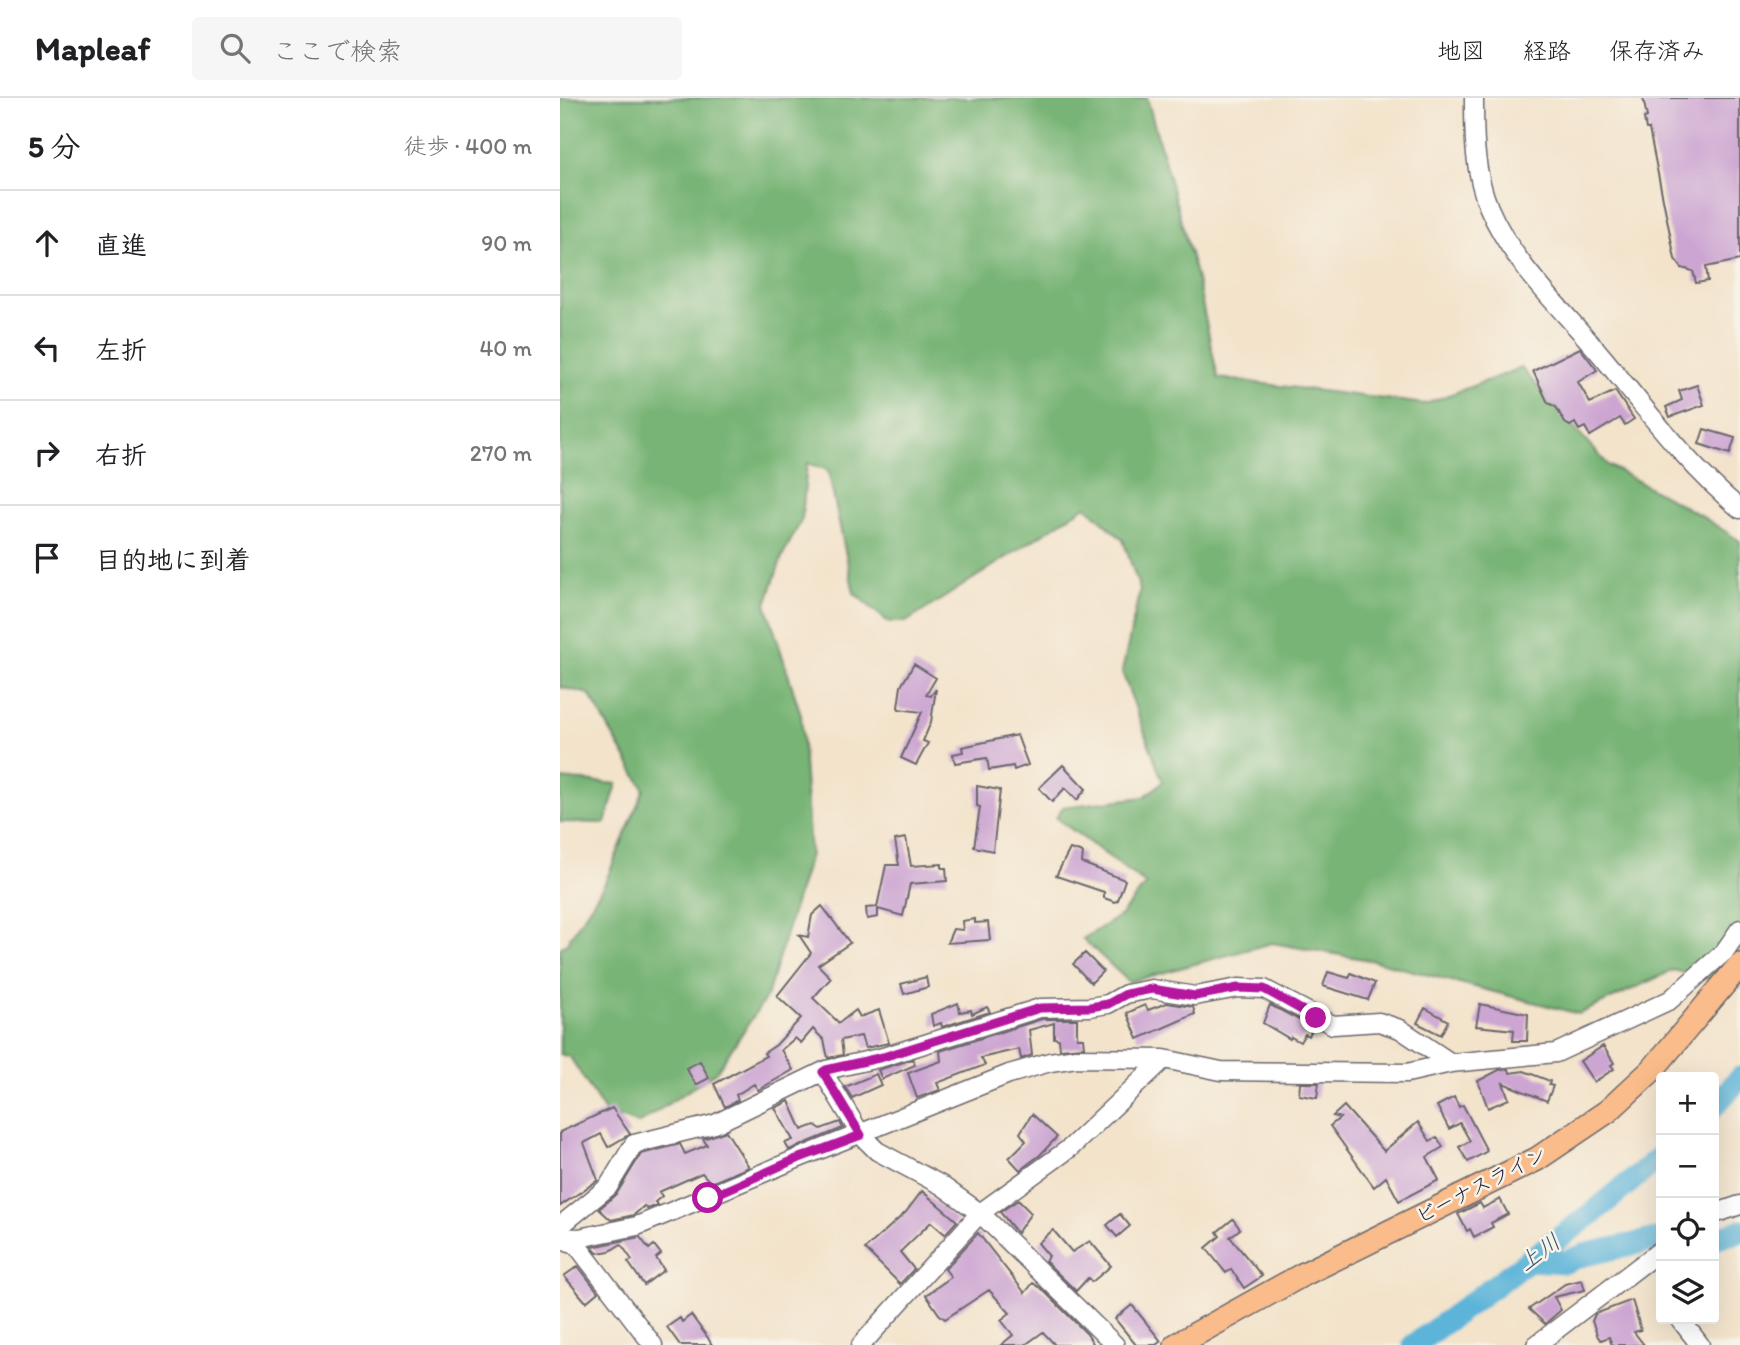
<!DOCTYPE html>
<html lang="ja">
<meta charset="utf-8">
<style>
:root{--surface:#fff;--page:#f6f6f6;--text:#202124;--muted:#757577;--line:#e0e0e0}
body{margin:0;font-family:Itim,"Klee One",sans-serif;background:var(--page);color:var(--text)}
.controls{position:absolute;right:21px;bottom:21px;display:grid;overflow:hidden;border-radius:7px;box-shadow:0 7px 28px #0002}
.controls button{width:63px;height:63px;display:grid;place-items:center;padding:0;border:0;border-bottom:2px solid var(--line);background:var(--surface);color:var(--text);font:35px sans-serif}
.stop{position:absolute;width:21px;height:21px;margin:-16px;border:5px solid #b5179e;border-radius:50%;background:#fff}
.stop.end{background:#b5179e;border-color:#fff;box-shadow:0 2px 7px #0008}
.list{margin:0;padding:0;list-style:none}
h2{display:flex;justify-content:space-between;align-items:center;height:91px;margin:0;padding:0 28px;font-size:30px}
h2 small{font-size:23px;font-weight:400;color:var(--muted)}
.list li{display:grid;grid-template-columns:46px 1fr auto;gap:21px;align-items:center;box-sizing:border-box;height:105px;padding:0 28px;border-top:2px solid var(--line)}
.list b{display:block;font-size:26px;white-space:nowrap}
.list em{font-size:23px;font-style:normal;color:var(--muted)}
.icon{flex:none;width:38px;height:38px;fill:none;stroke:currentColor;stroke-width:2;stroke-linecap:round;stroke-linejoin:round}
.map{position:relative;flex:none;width:1180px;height:1247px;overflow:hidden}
header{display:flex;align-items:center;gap:42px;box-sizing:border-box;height:98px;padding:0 35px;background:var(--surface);border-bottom:2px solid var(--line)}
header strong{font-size:33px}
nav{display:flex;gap:38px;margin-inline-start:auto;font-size:24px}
.search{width:490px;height:63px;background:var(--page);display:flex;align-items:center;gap:18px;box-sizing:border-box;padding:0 24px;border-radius:7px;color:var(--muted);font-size:26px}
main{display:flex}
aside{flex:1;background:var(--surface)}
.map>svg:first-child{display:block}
.forest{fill:#77b474;stroke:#4c6b58;stroke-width:2}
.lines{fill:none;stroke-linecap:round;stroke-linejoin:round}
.river{stroke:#5cb4d9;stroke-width:23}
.building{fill:#cca5d2}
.minor-casing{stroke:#6b666d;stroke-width:21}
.major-casing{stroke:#6b666d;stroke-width:26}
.minor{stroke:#fff;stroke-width:18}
.major{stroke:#f9bc8a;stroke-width:23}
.route{stroke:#b5179e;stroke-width:9}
.labels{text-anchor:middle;stroke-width:5;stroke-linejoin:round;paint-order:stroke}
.street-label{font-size:21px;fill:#22223b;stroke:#f7f3e8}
.water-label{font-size:23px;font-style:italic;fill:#365572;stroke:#f7f3e8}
</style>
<header>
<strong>Mapleaf</strong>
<div class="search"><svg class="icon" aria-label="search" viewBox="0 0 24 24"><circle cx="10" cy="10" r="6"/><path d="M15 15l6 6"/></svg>ここで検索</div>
<nav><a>地図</a><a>経路</a><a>保存済み</a></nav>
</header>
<main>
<aside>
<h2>5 分<small>徒歩 · 400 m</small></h2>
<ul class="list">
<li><svg class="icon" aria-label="ahead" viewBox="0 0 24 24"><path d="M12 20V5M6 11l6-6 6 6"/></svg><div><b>直進</b></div><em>90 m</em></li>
<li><svg class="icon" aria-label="left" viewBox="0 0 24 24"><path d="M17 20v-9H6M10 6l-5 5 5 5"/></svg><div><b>左折</b></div><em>40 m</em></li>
<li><svg class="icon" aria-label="right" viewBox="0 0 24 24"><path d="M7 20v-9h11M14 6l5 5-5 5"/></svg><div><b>右折</b></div><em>270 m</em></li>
<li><svg class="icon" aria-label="arrive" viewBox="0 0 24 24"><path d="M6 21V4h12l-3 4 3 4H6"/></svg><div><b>目的地に到着</b></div></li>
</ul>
</aside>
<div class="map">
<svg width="1180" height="1247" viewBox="0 0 1180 1247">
<rect width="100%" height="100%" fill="#f7f3e8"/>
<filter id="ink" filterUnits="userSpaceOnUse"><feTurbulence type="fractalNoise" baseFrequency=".0143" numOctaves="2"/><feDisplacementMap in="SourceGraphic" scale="14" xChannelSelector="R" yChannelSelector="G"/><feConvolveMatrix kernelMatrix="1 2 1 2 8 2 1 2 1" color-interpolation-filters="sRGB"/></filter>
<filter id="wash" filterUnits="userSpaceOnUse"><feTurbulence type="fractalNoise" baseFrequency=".00686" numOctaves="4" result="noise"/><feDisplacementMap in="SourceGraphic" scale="28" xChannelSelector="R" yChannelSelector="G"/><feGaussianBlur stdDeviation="1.57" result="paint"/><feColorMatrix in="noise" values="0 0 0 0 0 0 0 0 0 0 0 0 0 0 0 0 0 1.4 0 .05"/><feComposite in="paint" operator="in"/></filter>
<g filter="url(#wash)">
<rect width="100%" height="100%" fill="#f3e3cb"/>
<path class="forest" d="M 0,0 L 587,0 L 636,177 L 658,280 L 865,306 L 961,270 L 1048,367 L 1140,417 L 1180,443 L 1180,889 L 1113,872 L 1019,916 L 815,863 L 712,845 L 569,884 L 523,841 L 561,817 L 586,786 L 496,720 L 503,709 L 584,699 L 603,684 L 562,574 L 580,492 L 563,442 L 526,408 L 346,524 L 328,524 L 294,495 L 268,372 L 247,365 L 242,421 L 222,459 L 206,506 L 241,617 L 250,756 L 207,898 L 156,974 L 78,1026 L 45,1014 L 10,959 L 0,956 L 0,850 L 6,846 L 45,785 L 84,691 L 29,596 L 0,589 Z
M 0,681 L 57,686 L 45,725 L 0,724 Z"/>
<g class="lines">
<path class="river" d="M 1154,1008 L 1180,980
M 1154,1141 L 1180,1133
M 968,1162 L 1005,1164 L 1024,1157 L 1101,1140
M 854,1247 L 1034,1114 L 1101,1058"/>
</g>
<g id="blocks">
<path class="building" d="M 1083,0 L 1180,0 L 1180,162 L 1146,169 L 1148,183 L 1136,185 L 1133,173 L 1122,170 L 1115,161 L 1089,31 L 1086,31 L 1084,20 L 1087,19 Z
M 1020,250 L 1037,272 L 1018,284 L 1030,305 L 1055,293 L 1074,321 L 1065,327 L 1060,320 L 1030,338 L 1025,329 L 1019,332 L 1015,325 L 1010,328 L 1005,325 L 996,309 L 988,305 L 973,273 Z
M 1137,287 L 1144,307 L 1110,319 L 1106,309 L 1122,302 L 1119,293 Z
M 1144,331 L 1175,340 L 1170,356 L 1139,346 Z
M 354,566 L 376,580 L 366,597 L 371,598 L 376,591 L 371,624 L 363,643 L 368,645 L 356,667 L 341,660 L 362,614 L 339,611 L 338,609 L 341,588 Z
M 457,637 L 468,667 L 454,672 L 453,668 L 429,672 L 427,660 L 395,665 L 393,656 L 403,654 L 402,649 Z
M 503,667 L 526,691 L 517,702 L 505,690 L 492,704 L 479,690 Z
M 417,688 L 440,692 L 433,753 L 414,749 L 420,709 L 417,708 Z
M 346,740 L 351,768 L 382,766 L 382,770 L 386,770 L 387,783 L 350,786 L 343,818 L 318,811 L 318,819 L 307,821 L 306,810 L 317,809 L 326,767 L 339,767 L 335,742 Z
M 510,751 L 523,755 L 522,765 L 565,782 L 558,802 L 555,804 L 544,800 L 544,794 L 496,778 Z
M 262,808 L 290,845 L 258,867 L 271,880 L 253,900 L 279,925 L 296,912 L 300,919 L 319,912 L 329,945 L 305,950 L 301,938 L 281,942 L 283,957 L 268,960 L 264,942 L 253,931 L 241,945 L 235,940 L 221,952 L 233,972 L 198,992 L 194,986 L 176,997 L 178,1002 L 165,1009 L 154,986 L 206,958 L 204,955 L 216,947 L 241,920 L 217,898 L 251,855 L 239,837 L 248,839 L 252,817 Z
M 415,821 L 415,825 L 428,824 L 430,842 L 387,845 L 393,831 L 403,832 L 402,823 Z
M 525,855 L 543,873 L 531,885 L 513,866 Z
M 768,874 L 789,880 L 791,875 L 815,885 L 808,902 L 763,888 Z
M 366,879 L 368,889 L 344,896 L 341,886 Z
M 398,905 L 400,914 L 411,912 L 412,916 L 427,909 L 430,914 L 382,929 L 381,925 L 373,928 L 371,916 Z
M 607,905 L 633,909 L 635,916 L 578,941 L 567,915 L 585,907 L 588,912 Z
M 920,906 L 968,916 L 967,943 L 953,943 L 954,932 L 916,928 Z
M 710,907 L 753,929 L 749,938 L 745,936 L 740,944 L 731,939 L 730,941 L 703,925 Z
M 865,910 L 888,923 L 881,937 L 857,925 Z
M 482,921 L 517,921 L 517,940 L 523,940 L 524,949 L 500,951 L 499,941 L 494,940 L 494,925 L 469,932 L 472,957 L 461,961 L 459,951 L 421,960 L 425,967 L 377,985 L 380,992 L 357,1000 L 348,975 L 381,963 L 380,953 Z
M 1043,948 L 1054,965 L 1051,967 L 1054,971 L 1034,984 L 1020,963 Z
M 353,961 L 355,967 L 322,981 L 318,972 Z
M 140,963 L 149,980 L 136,987 L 126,970 Z
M 949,971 L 950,975 L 964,973 L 990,983 L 989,987 L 993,988 L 987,1003 L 943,985 L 949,1001 L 928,1010 L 918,983 L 939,972 Z
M 316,976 L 321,987 L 292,1000 L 285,989 Z
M 740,985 L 759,985 L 757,1000 L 739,997 Z
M 894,999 L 899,1009 L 903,1007 L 927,1053 L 908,1064 L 899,1049 L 910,1043 L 900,1025 L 889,1031 L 877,1008 Z
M 229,1003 L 242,1032 L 255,1027 L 261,1031 L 280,1024 L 283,1030 L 229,1052 L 225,1045 L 233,1042 L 215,1010 Z
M 784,1008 L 824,1053 L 858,1024 L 870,1043 L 877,1039 L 883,1049 L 867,1059 L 879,1082 L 839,1103 L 826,1079 L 814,1089 L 770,1028 L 780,1020 L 773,1018 Z
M 52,1010 L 70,1036 L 48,1049 L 41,1036 L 24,1045 L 38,1082 L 0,1108 L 0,1034 Z
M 472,1016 L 497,1039 L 480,1057 L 460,1072 L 449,1060 L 466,1043 L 460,1035 Z
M 166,1033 L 189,1069 L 151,1085 L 142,1075 L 99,1094 L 102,1098 L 95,1104 L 98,1107 L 87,1111 L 84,1108 L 74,1117 L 51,1122 L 39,1111 L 57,1095 L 81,1056 L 120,1046 L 125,1056 L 147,1047 L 143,1041 Z
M 362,1093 L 397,1123 L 385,1136 L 371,1124 L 340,1154 L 354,1171 L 340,1186 L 305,1151 L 346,1114 Z
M 940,1101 L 948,1116 L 931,1125 L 933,1129 L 914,1139 L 910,1131 L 907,1133 L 898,1116 L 920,1105 L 923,1110 Z
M 458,1102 L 471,1115 L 457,1135 L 440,1114 Z
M 560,1116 L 570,1128 L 557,1139 L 547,1127 Z
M 673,1121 L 680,1131 L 670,1139 L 702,1178 L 684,1190 L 671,1171 L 666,1175 L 646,1150 L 660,1138 L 657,1134 Z
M 493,1132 L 512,1154 L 530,1143 L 551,1168 L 532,1184 L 528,1180 L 516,1193 L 485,1163 L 489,1158 L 478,1145 Z
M 418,1135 L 465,1195 L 473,1185 L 482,1191 L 527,1236 L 534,1247 L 495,1247 L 483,1234 L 465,1247 L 441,1247 L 453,1237 L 441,1222 L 450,1215 L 429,1192 L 385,1221 L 379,1216 L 366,1197 L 391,1179 L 385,1171 Z
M 80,1139 L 89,1151 L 94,1147 L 101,1156 L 96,1160 L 104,1172 L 84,1187 L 68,1164 L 72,1162 L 61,1146 L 50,1153 L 37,1155 L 32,1149 Z
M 18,1168 L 38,1194 L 26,1204 L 4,1178 Z
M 1022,1182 L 1025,1192 L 994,1199 L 1001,1212 L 985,1226 L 969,1211 L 1005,1186 Z
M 1072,1202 L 1081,1232 L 1074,1234 L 1084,1247 L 1052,1247 L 1049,1239 L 1041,1242 L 1038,1239 L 1032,1223 L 1035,1216 Z
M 572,1207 L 601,1243 L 596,1247 L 576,1247 L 555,1221 Z
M 131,1217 L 148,1240 L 152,1247 L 120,1247 L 107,1229 L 120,1220 L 122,1224 Z"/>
</g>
</g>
<g filter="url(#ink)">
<use href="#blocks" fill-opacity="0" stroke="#6b666d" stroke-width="2"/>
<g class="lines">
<defs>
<path id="minor" d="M 914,0 C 914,38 914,74 929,110 C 953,166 1002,211 1041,257 C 1085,310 1127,367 1180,411
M 263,974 L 301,1037 L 317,1053 L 381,1087 L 420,1115 L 555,1247
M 1154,1116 L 1180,1107
M 0,1128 L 48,1089 L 74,1046 L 155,1026 L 266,972 L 323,959 L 480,910 L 530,909 L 548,906 L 566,896 L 592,891 L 635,898 L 678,890 L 704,891 L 773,927 L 819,924 L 840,931 L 891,965
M 0,1139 L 19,1140 L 77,1128 L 234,1062 L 449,976 L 490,964 L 516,960 L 604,961 L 661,973 L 847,975 L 891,965 L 996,955 L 1110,902 L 1164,854 L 1180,831
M 1,1141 L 16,1146 L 93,1247
M 1120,1221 L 1140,1247
M 301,1247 L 420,1115 L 510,1050 L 604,961
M 976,1247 L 1101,1152"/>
<path id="major" d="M 616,1247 L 742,1177 L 977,1061 L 1048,1013 L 1092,972 L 1180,867"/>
</defs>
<use href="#minor" class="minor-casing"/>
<use href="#major" class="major-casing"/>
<use href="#minor" class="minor"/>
<use href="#major" class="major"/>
</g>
</g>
<g class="lines" filter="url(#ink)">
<path class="route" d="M 148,1100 L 234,1062 L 301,1037 L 263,974 L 266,972 L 323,959 L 480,910 L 530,909 L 548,906 L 566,896 L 592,891 L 635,898 L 678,890 L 704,891 L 756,920"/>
</g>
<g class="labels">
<g class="street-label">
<text transform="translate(921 1087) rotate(-27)" y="7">ビーナスライン</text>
</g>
<g class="water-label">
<text transform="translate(979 1154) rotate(-36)" y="8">上川</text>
</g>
</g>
</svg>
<div class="controls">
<button>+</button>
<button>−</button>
<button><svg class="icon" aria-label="locate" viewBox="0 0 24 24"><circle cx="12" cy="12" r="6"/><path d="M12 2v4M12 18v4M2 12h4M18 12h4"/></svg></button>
<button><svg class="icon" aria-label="layers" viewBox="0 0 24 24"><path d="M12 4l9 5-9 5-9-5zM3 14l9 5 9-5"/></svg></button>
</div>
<div class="stop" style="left:148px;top:1100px"></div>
<div class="stop end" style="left:756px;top:920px"></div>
</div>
</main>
